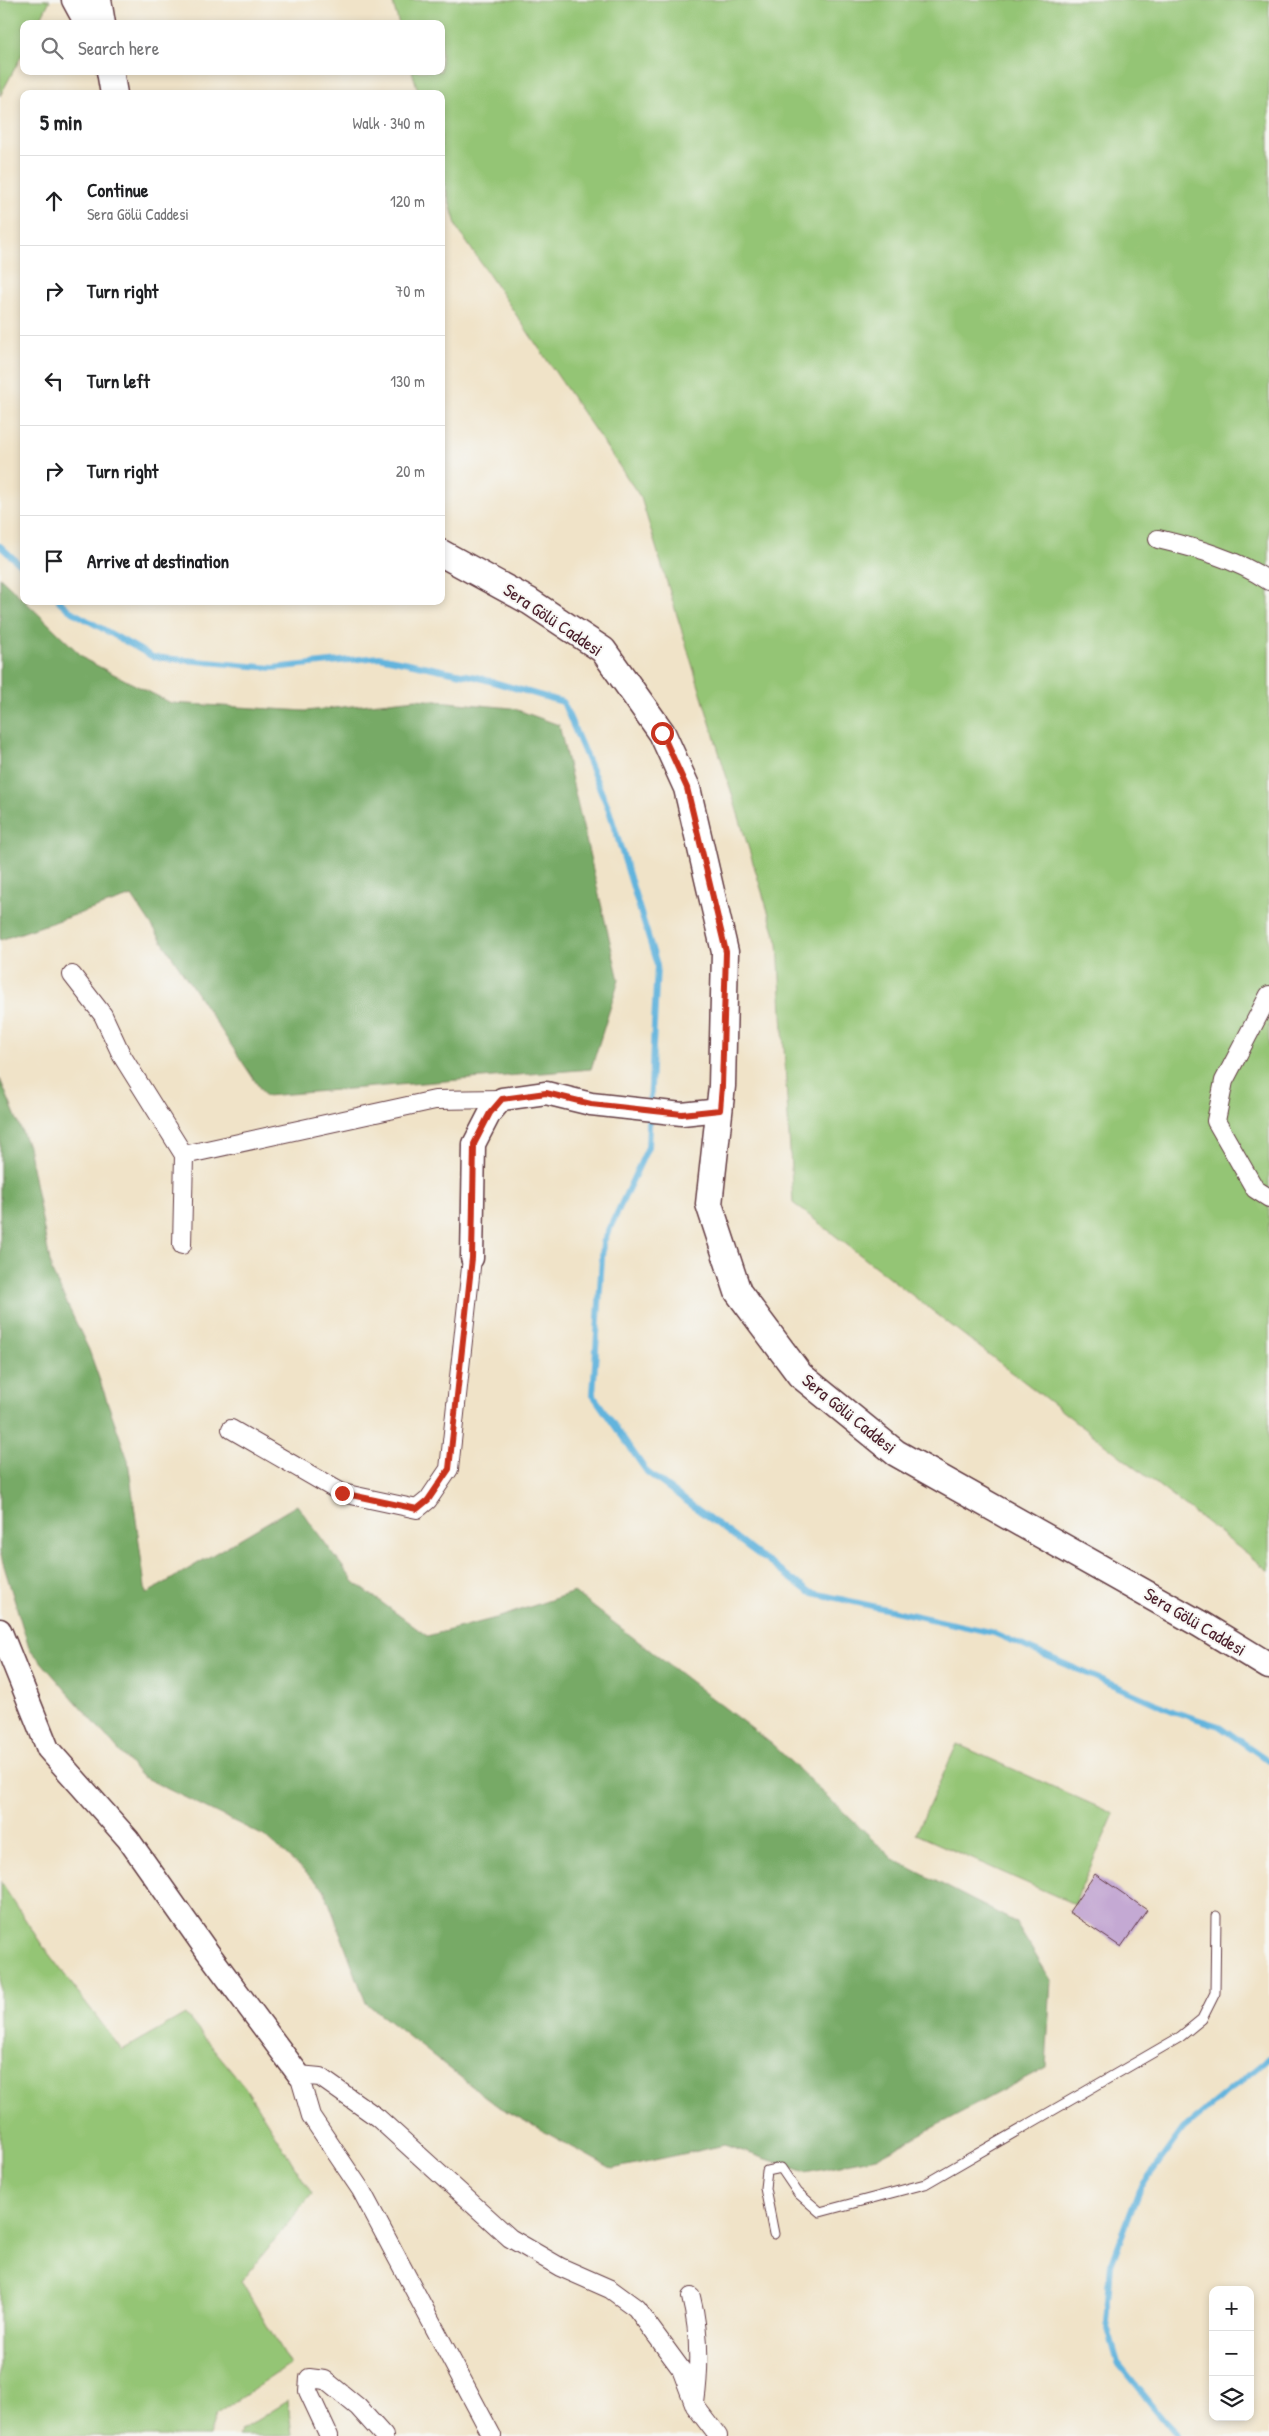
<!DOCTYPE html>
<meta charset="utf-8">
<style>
:root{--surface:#fff;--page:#f2f2f2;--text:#202124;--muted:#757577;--line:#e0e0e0}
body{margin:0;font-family:"Patrick Hand",sans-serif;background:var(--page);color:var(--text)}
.controls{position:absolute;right:15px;bottom:15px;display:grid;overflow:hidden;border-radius:10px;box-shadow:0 2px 8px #0003}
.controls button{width:45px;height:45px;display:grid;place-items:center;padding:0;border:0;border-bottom:1px solid var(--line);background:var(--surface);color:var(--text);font:25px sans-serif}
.stop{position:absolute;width:15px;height:15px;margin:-11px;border:4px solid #c8321e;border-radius:50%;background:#fff}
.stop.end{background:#c8321e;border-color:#fff;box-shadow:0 1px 5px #0008}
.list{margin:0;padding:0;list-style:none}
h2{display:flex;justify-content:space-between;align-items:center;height:65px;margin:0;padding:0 20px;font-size:21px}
h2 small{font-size:16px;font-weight:400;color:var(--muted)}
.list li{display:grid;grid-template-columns:32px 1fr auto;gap:15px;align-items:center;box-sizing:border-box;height:90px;padding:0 20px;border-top:1px solid var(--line)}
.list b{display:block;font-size:19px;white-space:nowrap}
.list p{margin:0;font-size:16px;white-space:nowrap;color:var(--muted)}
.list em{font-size:16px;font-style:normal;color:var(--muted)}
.icon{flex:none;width:28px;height:28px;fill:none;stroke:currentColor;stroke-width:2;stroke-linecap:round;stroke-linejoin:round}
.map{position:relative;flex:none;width:1269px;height:2436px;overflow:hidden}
.search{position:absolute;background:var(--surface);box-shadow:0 2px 8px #0003;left:20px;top:20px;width:425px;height:55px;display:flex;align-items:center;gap:12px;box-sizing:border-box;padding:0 18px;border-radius:10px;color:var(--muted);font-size:19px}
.panel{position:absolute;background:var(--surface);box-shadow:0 2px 8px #0003;left:20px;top:90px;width:425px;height:515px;border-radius:10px}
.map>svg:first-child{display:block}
.green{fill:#94c575;stroke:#6f7250}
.forest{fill:#7a6;stroke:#606448}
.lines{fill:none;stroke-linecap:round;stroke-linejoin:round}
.stream{stroke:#62b4dd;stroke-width:6}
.building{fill:#c4a9d3}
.service-casing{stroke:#633c43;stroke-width:11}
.minor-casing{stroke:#633c43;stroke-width:20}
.tertiary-casing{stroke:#633c43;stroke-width:25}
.secondary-casing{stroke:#633c43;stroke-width:29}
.service{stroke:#fff;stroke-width:9}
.minor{stroke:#fff;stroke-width:18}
.tertiary{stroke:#fff;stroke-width:22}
.secondary{stroke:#fff;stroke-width:26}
.route{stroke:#c8321e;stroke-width:6}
.labels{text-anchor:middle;stroke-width:4;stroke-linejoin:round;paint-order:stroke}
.street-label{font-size:18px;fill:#4a1f2b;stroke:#f6f6f2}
</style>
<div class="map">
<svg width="1269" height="2436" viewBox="0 0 1269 2436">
<rect width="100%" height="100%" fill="#f6f6f2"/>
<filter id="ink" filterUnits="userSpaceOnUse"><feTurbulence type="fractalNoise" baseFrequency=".02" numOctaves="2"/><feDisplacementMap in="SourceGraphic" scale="10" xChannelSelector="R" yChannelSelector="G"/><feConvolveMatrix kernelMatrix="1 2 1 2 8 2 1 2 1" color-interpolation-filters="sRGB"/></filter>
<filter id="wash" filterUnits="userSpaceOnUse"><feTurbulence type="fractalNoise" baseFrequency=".0096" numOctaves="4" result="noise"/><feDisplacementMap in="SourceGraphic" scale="20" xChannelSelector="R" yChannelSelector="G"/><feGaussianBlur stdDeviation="1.12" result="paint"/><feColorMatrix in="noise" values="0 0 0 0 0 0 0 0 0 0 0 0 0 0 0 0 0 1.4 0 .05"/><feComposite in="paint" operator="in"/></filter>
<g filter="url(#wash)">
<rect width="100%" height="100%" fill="#f0e3c8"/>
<path class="green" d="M 0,0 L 50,0 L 38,24 L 24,24 L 24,51 L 0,96 Z
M 392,0 L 1269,0 L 1269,1571 L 793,1203 L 778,944 L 641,498 L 457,228 L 441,172 L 441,94 L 419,94 L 412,71 L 441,71 L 441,24 L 399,24 Z
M 957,1744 L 1114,1814 L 1074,1904 L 916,1834 Z
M 0,1881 L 42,1945 L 122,2050 L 185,2014 L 245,2087 L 312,2194 L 241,2281 L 290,2365 L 216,2415 L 209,2436 L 0,2436 Z
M 288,2401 L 292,2436 L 238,2436 L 241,2430 Z"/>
<path class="forest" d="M 0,577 L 86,660 L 171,703 L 306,711 L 416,699 L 512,708 L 559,725 L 619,980 L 591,1069 L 265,1096 L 132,896 L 0,940 Z
M 0,1079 L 28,1146 L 52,1272 L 89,1350 L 128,1460 L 146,1594 L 297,1505 L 354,1582 L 427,1636 L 500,1617 L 574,1592 L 773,1745 L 893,1859 L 1015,1922 L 1051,1980 L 1046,2067 L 876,2158 L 805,2172 L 725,2145 L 612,2169 L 496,2105 L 366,2003 L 324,1889 L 266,1837 L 141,1776 L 29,1648 L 0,1553 Z"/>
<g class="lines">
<path class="stream" d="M 0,546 L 24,568
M 59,601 L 69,610 L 153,657 L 273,668 L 379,657 L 476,677 L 563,702 L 609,810 L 657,965 L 648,1147 L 603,1243 L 593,1395 L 647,1472 L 809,1592 L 994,1633 L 1175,1712 L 1219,1726 L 1269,1761
M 1177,2436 L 1118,2363 L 1106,2322 L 1111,2265 L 1139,2190 L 1183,2129 L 1269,2058"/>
</g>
<g id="blocks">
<path class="building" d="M 1095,1874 L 1147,1910 L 1121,1947 L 1069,1912 Z"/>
</g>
</g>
<g filter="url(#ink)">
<use href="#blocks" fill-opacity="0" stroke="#633c43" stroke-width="1"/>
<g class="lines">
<defs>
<path id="service" d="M 774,2234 L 765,2188 L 767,2171 L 781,2168 L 798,2193 L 820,2212 L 925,2184 L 1180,2037 L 1202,2019 L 1215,1993 L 1216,1916"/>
<path id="minor" d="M 1158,539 C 1196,548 1236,559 1269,581
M 72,975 L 103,1015 L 122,1056 L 184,1155 L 182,1245
M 1269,995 L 1224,1081 L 1216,1121 L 1255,1189 L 1269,1198
M 184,1155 L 435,1100 L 502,1099
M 231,1429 L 342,1493 L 417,1509 L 428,1500 L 449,1469 L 472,1258
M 691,2297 C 700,2332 700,2367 695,2403
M 329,2436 L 308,2391 L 309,2378 L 325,2380 L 358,2407 L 384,2436
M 492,2436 L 361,2190 L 311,2116 L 299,2075 L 320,2077 L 378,2118 L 510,2238 L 560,2267 L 610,2289 L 636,2308 L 681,2369 L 695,2406 L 718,2436"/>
<path id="tertiary" d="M 73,0 L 86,24
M 472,1258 L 474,1144 L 490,1113 L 502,1099 L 546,1093 L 591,1104 L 682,1114 L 720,1110
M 0,1630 L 48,1749 L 128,1839 L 207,1951 L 299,2075"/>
<path id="secondary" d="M 98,0 L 102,24
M 110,71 L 114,94
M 441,553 L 529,601 L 603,650 L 662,733 L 687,788 L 725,952 L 722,1086 L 709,1204 L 738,1292 L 800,1375 L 896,1453 L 1200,1624 L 1269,1666"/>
</defs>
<use href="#service" class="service-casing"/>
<use href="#minor" class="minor-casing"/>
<use href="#tertiary" class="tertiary-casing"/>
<use href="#secondary" class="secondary-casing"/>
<use href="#service" class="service"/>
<use href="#minor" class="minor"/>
<use href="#tertiary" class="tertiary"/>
<use href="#secondary" class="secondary"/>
</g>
</g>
<g class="lines" filter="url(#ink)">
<path class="route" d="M 342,1493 L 417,1509 L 428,1500 L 449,1469 L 472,1258 L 474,1144 L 490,1113 L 502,1099 L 546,1093 L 591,1104 L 682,1114 L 720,1110 L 722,1086 L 726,952 L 687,788 L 662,733"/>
</g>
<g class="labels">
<g class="street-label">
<text transform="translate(553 620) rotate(34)" y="6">Sera Gölü Caddesi</text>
<text transform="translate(849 1414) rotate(39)" y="6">Sera Gölü Caddesi</text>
<text transform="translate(1195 1622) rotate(31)" y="6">Sera Gölü Caddesi</text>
</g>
</g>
</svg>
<div class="controls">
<button>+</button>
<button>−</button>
<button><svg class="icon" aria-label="layers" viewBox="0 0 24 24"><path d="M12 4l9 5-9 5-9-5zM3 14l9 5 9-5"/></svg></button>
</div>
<div class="stop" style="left:662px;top:733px"></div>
<div class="stop end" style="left:342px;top:1493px"></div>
<div class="search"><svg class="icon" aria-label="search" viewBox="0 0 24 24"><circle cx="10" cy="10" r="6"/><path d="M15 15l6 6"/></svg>Search here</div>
<section class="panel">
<h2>5 min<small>Walk · 340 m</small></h2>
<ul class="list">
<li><svg class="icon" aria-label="ahead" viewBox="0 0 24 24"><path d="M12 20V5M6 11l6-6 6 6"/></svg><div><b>Continue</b><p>Sera Gölü Caddesi</p></div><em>120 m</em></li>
<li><svg class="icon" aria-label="right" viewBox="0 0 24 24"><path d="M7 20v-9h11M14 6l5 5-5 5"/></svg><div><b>Turn right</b></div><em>70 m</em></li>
<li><svg class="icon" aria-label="left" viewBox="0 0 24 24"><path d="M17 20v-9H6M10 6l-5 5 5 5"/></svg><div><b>Turn left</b></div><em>130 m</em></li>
<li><svg class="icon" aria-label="right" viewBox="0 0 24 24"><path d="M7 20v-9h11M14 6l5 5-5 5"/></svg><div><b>Turn right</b></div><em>20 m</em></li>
<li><svg class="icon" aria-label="arrive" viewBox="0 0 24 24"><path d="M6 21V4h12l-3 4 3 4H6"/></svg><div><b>Arrive at destination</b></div></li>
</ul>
</section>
</div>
